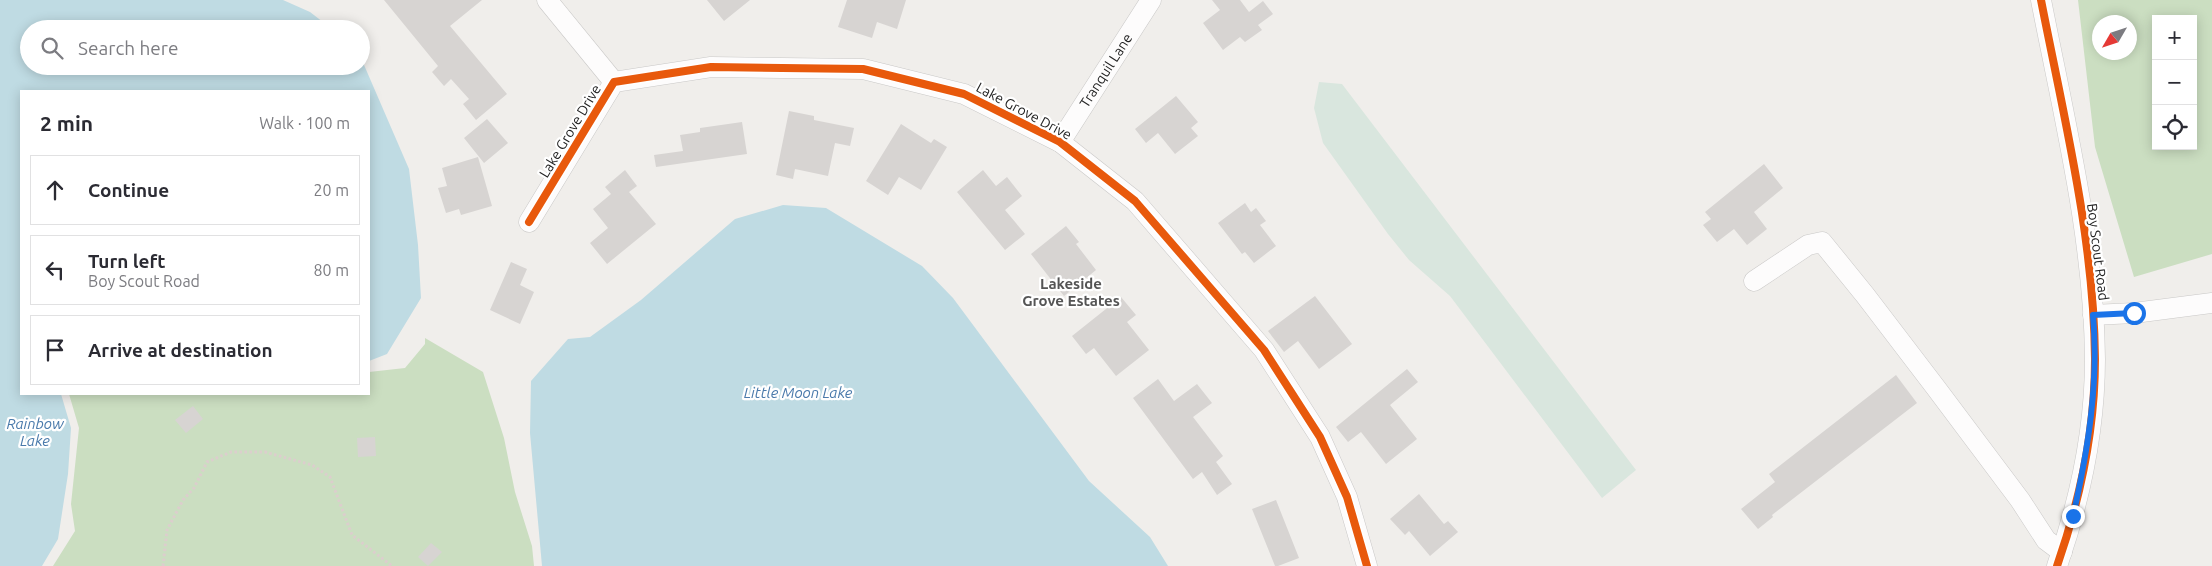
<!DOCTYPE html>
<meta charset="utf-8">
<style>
:root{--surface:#fff;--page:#f2f2f3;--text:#2b2b33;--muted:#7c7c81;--line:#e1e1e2}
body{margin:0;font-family:Ubuntu,sans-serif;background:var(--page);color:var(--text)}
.controls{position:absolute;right:15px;top:15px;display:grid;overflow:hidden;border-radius:0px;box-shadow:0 2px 12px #0003}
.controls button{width:45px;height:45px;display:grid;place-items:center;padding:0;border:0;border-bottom:1px solid var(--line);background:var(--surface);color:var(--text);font:25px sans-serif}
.compass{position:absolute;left:2092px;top:15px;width:45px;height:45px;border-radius:50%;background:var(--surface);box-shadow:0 2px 12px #0003;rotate:231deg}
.stop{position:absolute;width:15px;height:15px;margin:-11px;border:4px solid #1a73e8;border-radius:50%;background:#fff}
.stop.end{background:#1a73e8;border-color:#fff;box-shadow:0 1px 5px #0008}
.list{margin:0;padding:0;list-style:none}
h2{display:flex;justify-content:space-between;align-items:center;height:65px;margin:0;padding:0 20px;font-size:21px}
h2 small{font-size:16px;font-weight:400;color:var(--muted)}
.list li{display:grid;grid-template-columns:32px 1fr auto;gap:15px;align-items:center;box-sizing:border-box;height:70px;margin:0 10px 10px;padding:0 10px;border:1px solid var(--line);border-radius:0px}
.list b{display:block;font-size:19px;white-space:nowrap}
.list p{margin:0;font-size:16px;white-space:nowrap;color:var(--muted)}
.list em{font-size:16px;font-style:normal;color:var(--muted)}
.icon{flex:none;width:28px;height:28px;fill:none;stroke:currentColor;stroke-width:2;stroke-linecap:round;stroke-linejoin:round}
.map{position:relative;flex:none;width:2212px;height:566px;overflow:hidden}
.search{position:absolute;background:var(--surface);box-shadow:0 2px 12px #0003;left:20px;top:20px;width:350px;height:55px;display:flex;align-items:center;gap:12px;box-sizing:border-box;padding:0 18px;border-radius:28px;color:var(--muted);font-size:19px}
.panel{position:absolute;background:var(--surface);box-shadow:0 2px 12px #0003;left:20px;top:90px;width:350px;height:305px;border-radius:0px}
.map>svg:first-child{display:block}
.forest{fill:#cbdec1;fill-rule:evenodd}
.wetland{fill:#d9e6de}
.water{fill:#bfdbe3}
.building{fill:#d7d4d2}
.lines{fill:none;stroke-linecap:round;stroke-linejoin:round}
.minor-casing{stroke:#c9c8c7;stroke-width:21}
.path{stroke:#dccecd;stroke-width:3;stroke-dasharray:2.5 2.5;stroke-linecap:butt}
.minor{stroke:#fdfcfc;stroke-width:20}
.cycleway-casing{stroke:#fff;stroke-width:11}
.cycleway{stroke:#e8590c;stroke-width:8}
.route{stroke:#1a73e8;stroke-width:6}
.labels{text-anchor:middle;stroke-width:4.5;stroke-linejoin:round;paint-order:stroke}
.street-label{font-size:14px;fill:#222;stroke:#fff}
.neighbourhood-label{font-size:15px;font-weight:bold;fill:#555;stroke:#fff}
.water-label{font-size:15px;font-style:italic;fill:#4a7aab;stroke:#fff}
</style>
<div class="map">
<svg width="2212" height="566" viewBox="0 0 2212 566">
<rect width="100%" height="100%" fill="#f0eeeb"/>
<path class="forest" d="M 2078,0 L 2212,0 L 2212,254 L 2134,277 L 2095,147 ZM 2156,19 L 2193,19 L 2193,146 L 2156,146 ZM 2100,22 L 2130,22 L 2130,52 L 2100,52 Z
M 425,338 L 483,372 L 504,438 L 515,492 L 532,546 L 534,566 L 53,566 L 75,531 L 71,504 L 79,428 L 69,394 L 369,394 L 369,372 L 405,368 L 425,344 Z"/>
<path class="wetland" d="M 1319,82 L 1342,84 L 1636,470 L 1602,498 L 1450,296 L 1409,260 L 1388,234 L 1323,143 L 1314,108 Z"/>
<path class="water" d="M 0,0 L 283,0 L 310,12 L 332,29 L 29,29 L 29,66 L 361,66 L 361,58 L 409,169 L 418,245 L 421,298 L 387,354 L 369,361 L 369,91 L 21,91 L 21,394 L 61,394 L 71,428 L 68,474 L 58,539 L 42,566 L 0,566 Z
M 783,205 L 826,208 L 922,266 L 953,298 L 1089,481 L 1150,537 L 1168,566 L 542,566 L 530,433 L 531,381 L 568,339 L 590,337 L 641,300 L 735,219 Z"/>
<path class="building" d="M 384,0 L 482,0 L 450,26 L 507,94 L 476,120 L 463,104 L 469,99 L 451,79 L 444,86 L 432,72 L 438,66 Z
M 707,0 L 750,0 L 724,21 Z
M 847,0 L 906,0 L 897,29 L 877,22 L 872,38 L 838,27 Z
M 1212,0 L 1240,0 L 1249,12 L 1263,1 L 1273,14 L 1258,25 L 1262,30 L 1245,42 L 1240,37 L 1223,50 L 1203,23 L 1220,10 Z
M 1176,96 L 1198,122 L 1191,128 L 1198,136 L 1175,154 L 1158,133 L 1146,143 L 1135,129 Z
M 789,111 L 814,116 L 814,120 L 854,128 L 850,146 L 835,143 L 828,176 L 795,169 L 793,179 L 776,175 Z
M 487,119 L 508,143 L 484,163 L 464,138 Z
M 742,122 L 747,154 L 656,167 L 654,155 L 683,151 L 680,135 L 700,132 L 700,128 Z
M 901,124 L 931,143 L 934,139 L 947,147 L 921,190 L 899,177 L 888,195 L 866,181 Z
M 478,157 L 492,206 L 461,215 L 459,209 L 446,213 L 438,188 L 447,186 L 442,168 Z
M 1764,164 L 1783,188 L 1754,212 L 1767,229 L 1747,245 L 1734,229 L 1717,242 L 1703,225 L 1711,219 L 1705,212 Z
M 625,170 L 637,186 L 629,192 L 656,224 L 607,264 L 590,243 L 608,228 L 593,209 L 611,194 L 605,187 Z
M 983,170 L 996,186 L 1007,177 L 1022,196 L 1005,210 L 1025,234 L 1005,250 L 957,192 Z
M 1245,203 L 1251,212 L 1256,208 L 1266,221 L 1260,225 L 1276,246 L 1254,263 L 1245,252 L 1242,254 L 1218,223 Z
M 1066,226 L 1079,242 L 1076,244 L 1096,270 L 1064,296 L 1031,254 Z
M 511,262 L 527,269 L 520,285 L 534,292 L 520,324 L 490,310 Z
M 1315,296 L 1352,344 L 1319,369 L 1298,341 L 1284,352 L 1268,331 Z
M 1121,297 L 1136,315 L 1127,322 L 1149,350 L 1116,376 L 1094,348 L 1086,354 L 1072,336 Z
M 1407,369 L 1418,382 L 1390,405 L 1417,439 L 1386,464 L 1361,432 L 1348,442 L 1336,427 Z
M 1896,375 L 1917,403 L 1772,515 L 1773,517 L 1758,529 L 1741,509 L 1775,482 L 1769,474 Z
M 1158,379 L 1174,401 L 1197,384 L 1212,403 L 1193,417 L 1223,456 L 1216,462 L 1232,484 L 1217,495 L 1202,472 L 1193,479 L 1133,398 Z
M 193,406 L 203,419 L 186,433 L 175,420 Z
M 375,437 L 376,456 L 358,457 L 357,438 Z
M 1419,494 L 1444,524 L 1448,521 L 1458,532 L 1430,556 L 1409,531 L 1405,535 L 1390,519 Z
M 1276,500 L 1299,558 L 1278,566 L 1275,566 L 1252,509 Z
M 431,543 L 442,552 L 428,566 L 418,557 Z"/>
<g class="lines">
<defs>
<g id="minor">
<path d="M 547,0 L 614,82"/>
<path d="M 2041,0 C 2064,118 2094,238 2095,359 C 2095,429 2080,500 2057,566"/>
<path id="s1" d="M 1060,142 L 1151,0"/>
<path d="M 529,222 L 614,82 L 711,67 L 863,69 L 964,94 L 1060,142 L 1135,201 L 1264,350 L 1320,437 L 1347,497 L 1367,566"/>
<path d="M 1754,281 L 1808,245 L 1822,242 L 1865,295 L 1936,388 L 2020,500 L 2046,540 L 2062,552"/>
<path d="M 2093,315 L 2134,313 L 2212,303"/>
</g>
</defs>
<use href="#minor" class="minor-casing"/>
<path class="path" d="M 163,566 L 167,530 L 183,500 L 194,488 L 207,462 L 231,452 L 265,452 L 312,465 L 330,477 L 352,535 L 392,566"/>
<use href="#minor" class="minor"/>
<defs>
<path id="cycleway" d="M 2041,0 C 2064,118 2094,238 2095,359 C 2095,429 2080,500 2057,566
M 529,222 L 614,82 L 711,67 L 863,69 L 964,94 L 1060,142 L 1135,201 L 1264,350 L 1320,437 L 1347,497 L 1367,566"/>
</defs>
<use href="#cycleway" class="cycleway-casing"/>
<use href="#cycleway" class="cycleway"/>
</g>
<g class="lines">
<path class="route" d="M 2073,516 C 2088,450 2099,383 2093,315 L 2134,313"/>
</g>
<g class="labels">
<g class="street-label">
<text dy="5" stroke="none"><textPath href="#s1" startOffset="85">Tranquil Lane</textPath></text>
<text transform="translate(1024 111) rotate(28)" y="5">Lake Grove Drive</text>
<text transform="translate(570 131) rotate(-59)" y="5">Lake Grove Drive</text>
<text transform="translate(2098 252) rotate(83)" y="5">Boy Scout Road</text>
</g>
<g class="neighbourhood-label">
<text x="1071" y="289">Lakeside<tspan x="1071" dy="17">Grove Estates</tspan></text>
</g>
<g class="water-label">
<text x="798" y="398">Little Moon Lake</text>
<text x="35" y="429">Rainbow<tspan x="35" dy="17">Lake</tspan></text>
</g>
</g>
</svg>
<div class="controls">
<button>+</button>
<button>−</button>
<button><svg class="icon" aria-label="locate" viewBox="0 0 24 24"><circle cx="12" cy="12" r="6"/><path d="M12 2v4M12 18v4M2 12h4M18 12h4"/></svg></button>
</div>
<svg class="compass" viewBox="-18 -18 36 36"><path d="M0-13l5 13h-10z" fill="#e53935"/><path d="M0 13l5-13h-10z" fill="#7c7c81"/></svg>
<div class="stop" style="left:2134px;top:313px"></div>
<div class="stop end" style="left:2073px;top:516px"></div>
<div class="search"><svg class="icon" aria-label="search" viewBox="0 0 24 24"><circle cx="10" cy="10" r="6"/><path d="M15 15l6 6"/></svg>Search here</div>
<section class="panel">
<h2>2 min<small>Walk · 100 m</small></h2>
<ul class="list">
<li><svg class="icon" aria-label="ahead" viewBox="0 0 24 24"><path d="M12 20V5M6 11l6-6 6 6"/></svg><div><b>Continue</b></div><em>20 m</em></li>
<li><svg class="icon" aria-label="left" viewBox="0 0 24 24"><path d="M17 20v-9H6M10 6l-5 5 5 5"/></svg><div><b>Turn left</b><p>Boy Scout Road</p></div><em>80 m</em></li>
<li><svg class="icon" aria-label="arrive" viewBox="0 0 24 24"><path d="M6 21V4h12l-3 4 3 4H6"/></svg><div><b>Arrive at destination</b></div></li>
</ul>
</section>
</div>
